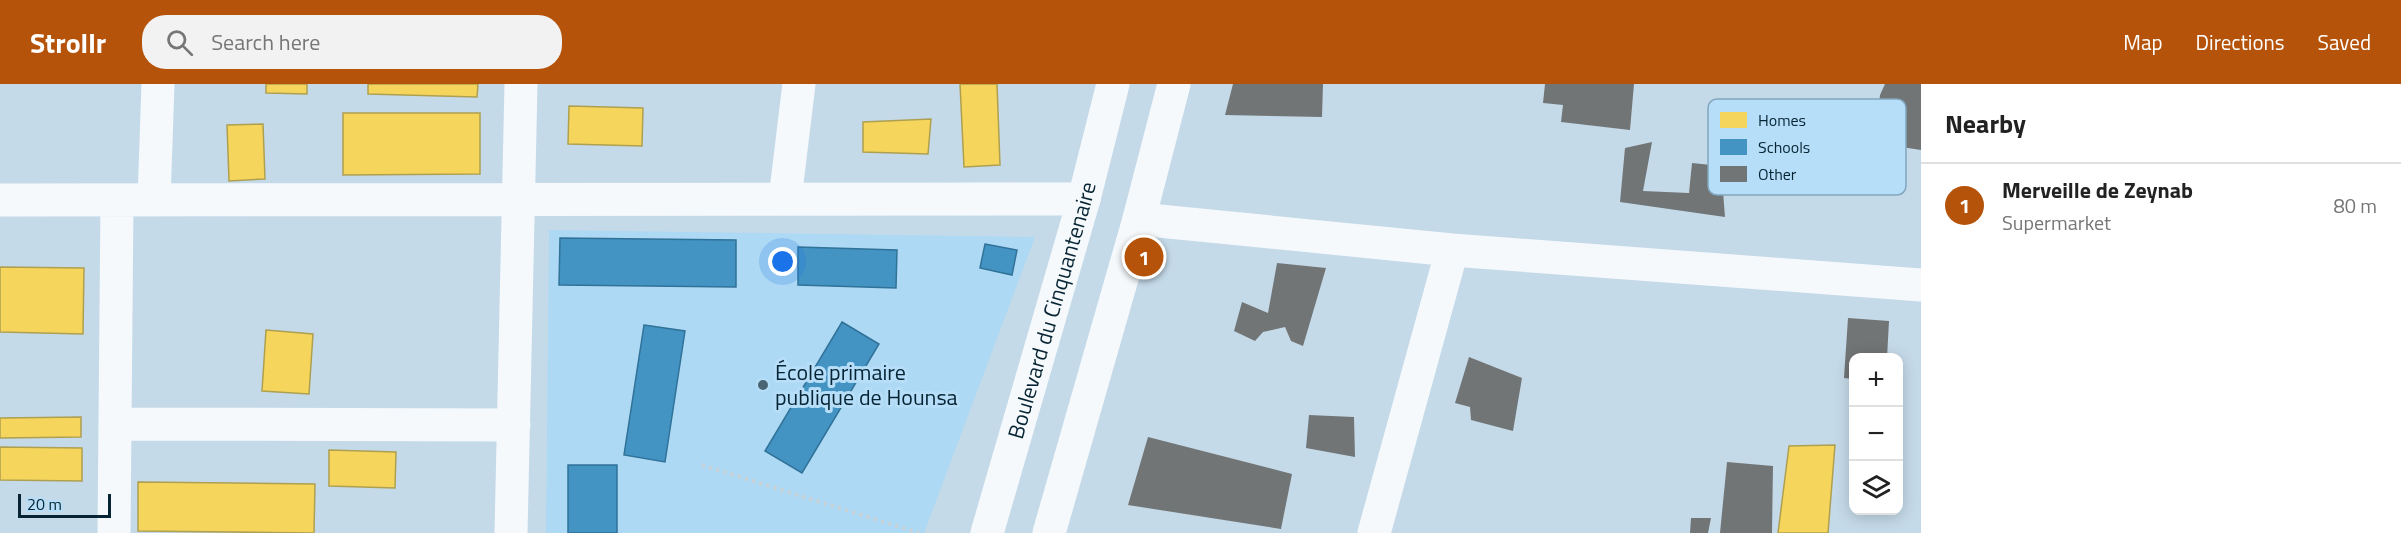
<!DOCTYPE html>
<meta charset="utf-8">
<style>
:root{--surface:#fff;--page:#f2f2f2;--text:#222;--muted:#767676;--line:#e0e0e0;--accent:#b45309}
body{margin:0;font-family:"Titillium Web",sans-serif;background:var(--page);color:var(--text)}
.controls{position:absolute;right:18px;bottom:18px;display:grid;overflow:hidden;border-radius:12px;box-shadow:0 3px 15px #0003}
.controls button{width:54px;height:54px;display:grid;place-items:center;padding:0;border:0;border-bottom:2px solid var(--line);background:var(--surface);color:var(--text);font:30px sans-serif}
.scale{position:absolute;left:18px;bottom:15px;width:93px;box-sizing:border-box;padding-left:6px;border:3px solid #062433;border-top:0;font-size:16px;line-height:21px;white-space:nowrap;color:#062433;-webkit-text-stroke:4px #b6def8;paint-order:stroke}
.you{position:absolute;left:783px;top:178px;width:21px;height:21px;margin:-15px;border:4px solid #fff;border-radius:50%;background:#1a73e8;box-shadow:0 0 0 9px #1a73e833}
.badge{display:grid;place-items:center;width:39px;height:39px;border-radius:50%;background:var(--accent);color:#fff;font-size:20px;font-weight:700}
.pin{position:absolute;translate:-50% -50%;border:3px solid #fff;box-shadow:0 2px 6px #0006}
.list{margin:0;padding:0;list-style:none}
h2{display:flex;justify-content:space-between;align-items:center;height:78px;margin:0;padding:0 24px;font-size:26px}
h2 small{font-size:20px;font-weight:400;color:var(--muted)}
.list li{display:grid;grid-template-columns:39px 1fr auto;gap:18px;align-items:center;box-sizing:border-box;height:84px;padding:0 24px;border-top:2px solid var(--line)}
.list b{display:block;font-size:22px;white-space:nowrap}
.list p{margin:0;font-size:20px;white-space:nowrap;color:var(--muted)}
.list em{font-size:20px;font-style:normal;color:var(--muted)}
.icon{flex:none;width:33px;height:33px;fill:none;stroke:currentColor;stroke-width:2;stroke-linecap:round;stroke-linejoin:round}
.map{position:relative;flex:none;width:1921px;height:449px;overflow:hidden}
header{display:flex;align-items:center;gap:36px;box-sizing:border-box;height:84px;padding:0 30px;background:var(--accent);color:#fff}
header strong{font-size:28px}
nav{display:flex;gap:33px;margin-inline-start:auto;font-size:21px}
.search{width:420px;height:54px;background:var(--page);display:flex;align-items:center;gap:15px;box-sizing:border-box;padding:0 21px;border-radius:24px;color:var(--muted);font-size:22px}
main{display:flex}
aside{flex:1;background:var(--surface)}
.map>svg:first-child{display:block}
.built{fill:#add9f4}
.homes{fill:#f6d55c;stroke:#aea050;stroke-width:1.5}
.schools{fill:#4393c3;stroke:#317298;stroke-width:1.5}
.building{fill:#727576}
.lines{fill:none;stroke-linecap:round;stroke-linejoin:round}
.path{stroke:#c9d2d6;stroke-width:4;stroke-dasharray:3 4.5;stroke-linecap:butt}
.minor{stroke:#f6f9fc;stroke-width:33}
.major{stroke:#f6f9fc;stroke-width:33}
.poi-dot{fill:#496473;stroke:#b6def8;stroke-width:2}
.labels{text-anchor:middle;stroke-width:6;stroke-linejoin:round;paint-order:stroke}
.street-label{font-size:22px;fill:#062433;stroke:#b6def8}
.poi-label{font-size:22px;fill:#062433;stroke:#b6def8;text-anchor:start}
.key{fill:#b6def8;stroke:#81a6bd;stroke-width:1.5}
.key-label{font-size:16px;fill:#062433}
</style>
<header>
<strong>Strollr</strong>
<div class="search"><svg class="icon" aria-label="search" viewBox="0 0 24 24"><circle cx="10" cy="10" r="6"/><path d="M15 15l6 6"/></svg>Search here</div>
<nav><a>Map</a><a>Directions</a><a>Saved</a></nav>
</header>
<main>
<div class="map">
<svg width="1921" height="449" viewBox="0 0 1921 449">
<rect width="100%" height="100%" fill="#c5dae9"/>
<path class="built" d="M 549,146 L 1035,153 L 924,449 L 546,449 Z"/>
<path class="homes" d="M 266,0 L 307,0 L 307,10 L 266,9 Z
M 368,0 L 478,0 L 477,13 L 368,10 Z
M 960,0 L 997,0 L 1000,81 L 964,83 Z
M 569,22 L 643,24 L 642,62 L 568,60 Z
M 343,29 L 480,29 L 480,90 L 343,91 Z
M 931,35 L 928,70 L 863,68 L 863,38 Z
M 263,40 L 265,95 L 229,97 L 227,41 Z
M 0,183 L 84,184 L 83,250 L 0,248 Z
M 266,246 L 313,250 L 309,310 L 262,307 Z
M 81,333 L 81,353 L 0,354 L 0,334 Z
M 1835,361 L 1828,449 L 1778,449 L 1789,362 Z
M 0,363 L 82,364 L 82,397 L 0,396 Z
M 329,366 L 396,368 L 395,404 L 329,402 Z
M 138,398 L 315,400 L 314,449 L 138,447 Z"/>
<path class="schools" d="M 560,154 L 736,156 L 736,203 L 559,201 Z
M 985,160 L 1017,166 L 1012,191 L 980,184 Z
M 798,163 L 897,166 L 896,204 L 798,201 Z
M 842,238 L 879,260 L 802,389 L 765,367 Z
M 644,241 L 685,247 L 665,378 L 624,371 Z
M 568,381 L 617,381 L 617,449 L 568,449 Z"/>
<path class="building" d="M 1233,0 L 1323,0 L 1322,33 L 1225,31 Z
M 1545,0 L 1634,0 L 1630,46 L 1561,38 L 1563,21 L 1543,19 Z
M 1885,0 L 1921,0 L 1921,66 L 1875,59 L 1880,11 Z
M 1652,58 L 1643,107 L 1689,109 L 1692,79 L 1721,82 L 1725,133 L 1620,118 L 1625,64 Z
M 1277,179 L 1326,184 L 1303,262 L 1291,257 L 1285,243 L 1263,248 L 1255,257 L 1234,247 L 1242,218 L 1268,229 Z
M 1848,234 L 1889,237 L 1887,274 L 1854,274 L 1854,295 L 1844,294 Z
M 1469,273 L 1522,294 L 1513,347 L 1471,336 L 1470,323 L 1455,319 Z
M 1309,331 L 1354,333 L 1355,373 L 1306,364 Z
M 1148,353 L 1292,390 L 1281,445 L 1128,421 Z
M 1727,378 L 1773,382 L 1772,449 L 1720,449 Z
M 1691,434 L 1711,434 L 1708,449 L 1690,449 Z"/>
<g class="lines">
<path class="path" d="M 702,381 L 919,449"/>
<path class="minor" d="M 785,115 L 799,0
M 0,116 L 1084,115
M 154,116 L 158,0
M 1139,135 L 1452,166 L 1921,201
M 115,340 L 514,341
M 114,449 L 117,116
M 511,449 L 521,0
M 1374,449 L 1452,166"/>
<g class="major">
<path id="s1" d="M 987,449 L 1084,115 L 1113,0"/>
<path d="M 1049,449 L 1139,135 L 1174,0"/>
</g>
</g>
<circle class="poi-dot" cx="763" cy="301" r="6"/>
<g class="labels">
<g class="street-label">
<text dy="8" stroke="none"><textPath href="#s1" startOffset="232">Boulevard du Cinquantenaire</textPath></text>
</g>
<g class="poi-label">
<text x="775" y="296">École primaire<tspan x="775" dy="25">publique de Hounsa</tspan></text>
</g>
</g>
<rect x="1708" y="15" width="198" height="96" rx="9" class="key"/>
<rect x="1720" y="28" width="27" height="16" fill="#f6d55c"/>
<rect x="1720" y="55" width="27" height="16" fill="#4393c3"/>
<rect x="1720" y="82" width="27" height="16" fill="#727576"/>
<g class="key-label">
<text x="1758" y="42">Homes</text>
<text x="1758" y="69">Schools</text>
<text x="1758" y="96">Other</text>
</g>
</svg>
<div class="controls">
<button>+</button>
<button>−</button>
<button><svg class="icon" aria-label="layers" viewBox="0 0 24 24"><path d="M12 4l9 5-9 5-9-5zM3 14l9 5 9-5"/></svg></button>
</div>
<div class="scale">20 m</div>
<div class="you"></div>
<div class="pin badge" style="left:1144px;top:173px">1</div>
</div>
<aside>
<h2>Nearby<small></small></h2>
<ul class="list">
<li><span class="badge">1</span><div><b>Merveille de Zeynab</b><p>Supermarket</p></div><em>80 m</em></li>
</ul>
</aside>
</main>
